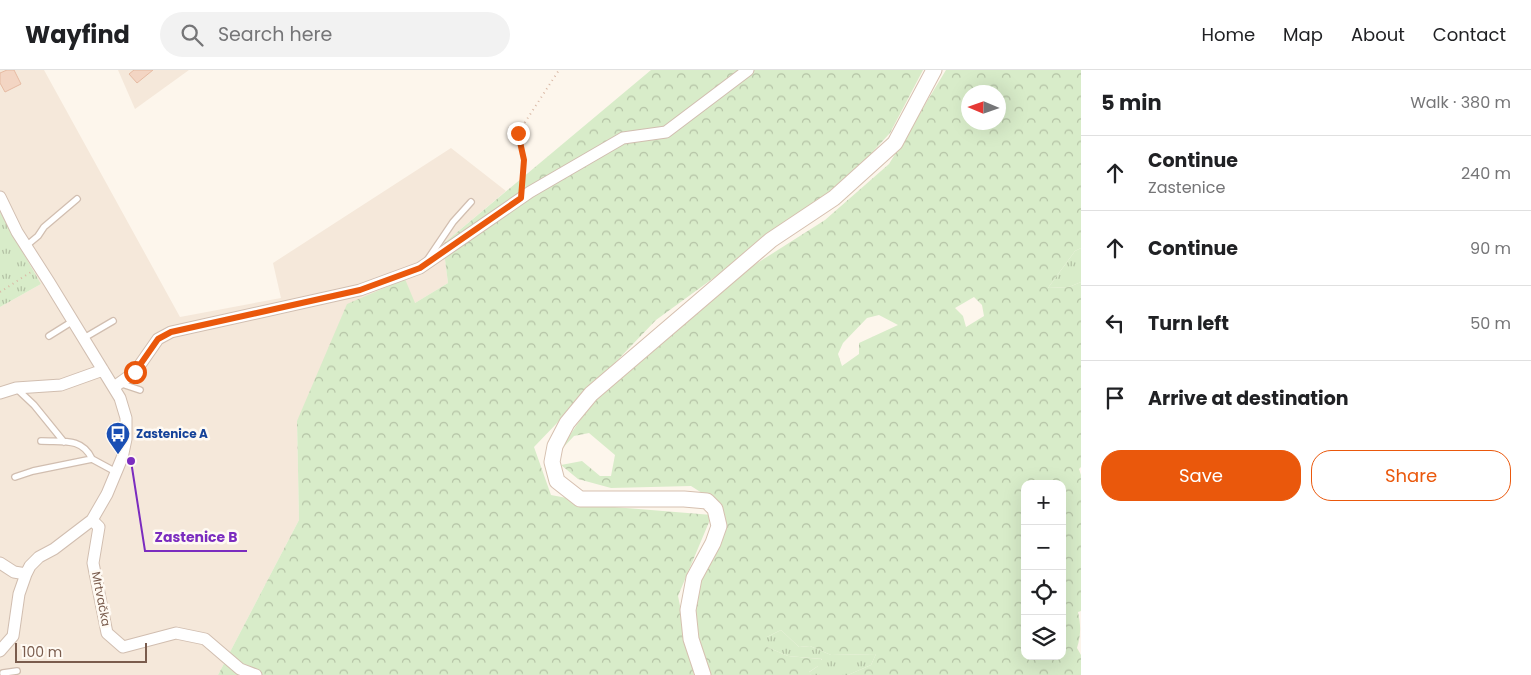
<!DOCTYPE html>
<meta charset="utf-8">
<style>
:root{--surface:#fff;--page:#f2f2f2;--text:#202124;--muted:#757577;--line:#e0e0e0;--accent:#ea580c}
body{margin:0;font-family:Poppins,sans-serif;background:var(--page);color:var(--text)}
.controls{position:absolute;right:15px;bottom:15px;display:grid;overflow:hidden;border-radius:10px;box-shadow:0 5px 20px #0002}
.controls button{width:45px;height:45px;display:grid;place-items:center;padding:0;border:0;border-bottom:1px solid var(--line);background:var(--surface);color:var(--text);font:25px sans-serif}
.compass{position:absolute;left:961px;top:15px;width:45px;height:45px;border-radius:50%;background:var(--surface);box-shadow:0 5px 20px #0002;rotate:272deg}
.scale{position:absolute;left:15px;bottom:12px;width:132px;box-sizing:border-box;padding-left:5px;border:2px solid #7a5c4d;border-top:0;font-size:14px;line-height:18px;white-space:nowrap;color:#7a5c4d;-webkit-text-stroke:4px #fffaf3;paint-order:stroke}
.stop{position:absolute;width:15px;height:15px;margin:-11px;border:4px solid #ea580c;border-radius:50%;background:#fff}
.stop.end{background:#ea580c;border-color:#fff;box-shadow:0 1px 5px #0008}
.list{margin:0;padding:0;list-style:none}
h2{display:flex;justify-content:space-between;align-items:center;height:65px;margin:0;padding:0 20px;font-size:21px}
h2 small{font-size:16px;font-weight:400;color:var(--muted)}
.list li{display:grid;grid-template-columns:32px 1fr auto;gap:15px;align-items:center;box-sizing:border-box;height:75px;padding:0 20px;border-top:1px solid var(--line)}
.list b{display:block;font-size:19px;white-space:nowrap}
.list p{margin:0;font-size:16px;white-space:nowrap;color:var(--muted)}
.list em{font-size:16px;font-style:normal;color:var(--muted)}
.actions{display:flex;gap:10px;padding:15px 20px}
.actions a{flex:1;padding:11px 0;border:1px solid var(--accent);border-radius:20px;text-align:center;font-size:18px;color:var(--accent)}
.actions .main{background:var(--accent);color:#fff}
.icon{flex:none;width:28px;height:28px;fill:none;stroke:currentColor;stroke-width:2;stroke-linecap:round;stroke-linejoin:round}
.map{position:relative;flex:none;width:1081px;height:605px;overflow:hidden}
header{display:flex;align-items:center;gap:30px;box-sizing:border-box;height:70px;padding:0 25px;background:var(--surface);border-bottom:1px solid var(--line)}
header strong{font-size:24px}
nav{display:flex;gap:28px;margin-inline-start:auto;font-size:18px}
.search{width:350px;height:45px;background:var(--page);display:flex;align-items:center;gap:12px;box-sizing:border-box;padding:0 18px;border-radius:28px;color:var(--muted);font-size:19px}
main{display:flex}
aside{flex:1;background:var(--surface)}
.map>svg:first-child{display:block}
.residential{fill:#f5e8da}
.grass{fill:url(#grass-tufts)}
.forest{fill:url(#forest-crowns);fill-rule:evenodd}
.building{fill:#f3d5c3;stroke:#e6bba3}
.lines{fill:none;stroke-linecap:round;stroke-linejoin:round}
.service-casing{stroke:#d1beb0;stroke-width:8}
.minor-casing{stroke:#d1beb0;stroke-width:13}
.secondary-casing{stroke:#d6c0b0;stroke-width:17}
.path{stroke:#d9b8a5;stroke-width:2;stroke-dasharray:1 4;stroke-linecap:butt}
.service{stroke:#fff;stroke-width:5.5}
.minor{stroke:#fff;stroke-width:11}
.secondary{stroke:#fff;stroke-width:15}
.route{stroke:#ea580c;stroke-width:6}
.labels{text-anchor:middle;stroke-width:5;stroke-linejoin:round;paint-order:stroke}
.transit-label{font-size:12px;font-weight:bold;fill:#164399;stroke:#fffaf3;text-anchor:start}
.street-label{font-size:12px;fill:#7a5c4d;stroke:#fffaf3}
.leader{fill:none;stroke:#7b2cbf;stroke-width:2}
.callout-dot{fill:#7b2cbf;stroke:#fffaf3;stroke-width:2}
.callout-label{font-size:14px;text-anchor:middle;font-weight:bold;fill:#7b2cbf;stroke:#fffaf3;stroke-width:5;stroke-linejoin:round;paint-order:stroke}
</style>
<header>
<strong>Wayfind</strong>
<div class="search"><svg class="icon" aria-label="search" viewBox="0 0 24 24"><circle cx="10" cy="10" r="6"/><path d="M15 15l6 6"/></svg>Search here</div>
<nav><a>Home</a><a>Map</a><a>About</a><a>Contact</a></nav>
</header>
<main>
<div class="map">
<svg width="1081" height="605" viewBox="0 0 1081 605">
<defs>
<pattern id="grass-tufts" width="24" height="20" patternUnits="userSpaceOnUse" patternTransform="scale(1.25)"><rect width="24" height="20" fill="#d8ecc9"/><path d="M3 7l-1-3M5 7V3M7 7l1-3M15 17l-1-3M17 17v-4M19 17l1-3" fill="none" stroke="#b4c2a5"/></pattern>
<pattern id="forest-crowns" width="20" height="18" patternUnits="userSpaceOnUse" patternTransform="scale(1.25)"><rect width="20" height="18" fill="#d8ecc9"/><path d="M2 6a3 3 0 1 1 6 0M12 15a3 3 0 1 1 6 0" fill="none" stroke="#b4c2a5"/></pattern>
</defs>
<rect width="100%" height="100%" fill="#fdf6ec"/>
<path class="residential" d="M 0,0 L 44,0 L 180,247 L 281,228 L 273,193 L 451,78 L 506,121 L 443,174 L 448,213 L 415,233 L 297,351 L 299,450 L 218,605 L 0,605 L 0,237 L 41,214 L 0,142 Z
M 118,0 L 189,0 L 135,39 Z"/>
<path class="grass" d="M 0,142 L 41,214 L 0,237 Z
M 1081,178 L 1081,212 L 1069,217 L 1048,218 L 1075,181 Z
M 781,560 L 799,577 L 810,576 L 831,585 L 876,584 L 871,595 L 848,605 L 811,605 L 808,603 L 818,596 L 822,589 L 788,586 L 767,577 L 767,567 Z"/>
<path class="forest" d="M 651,0 L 923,0 L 890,63 L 845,112 L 656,250 L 534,377 L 551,425 L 614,437 L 712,445 L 678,526 L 694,605 L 218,605 L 299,450 L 297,351 L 347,234 L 405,209 L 415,233 L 448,213 L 443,174 Z
M 946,0 L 1081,0 L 1081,178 L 1075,181 L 1048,218 L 1069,217 L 1081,212 L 1081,397 L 1079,399 L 1081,405 L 1081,541 L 1078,542 C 1081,555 1081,565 1077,578 L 1081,585 L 1081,605 L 848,605 L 871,595 L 876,584 L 831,585 L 810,576 L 799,577 L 781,560 L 767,567 L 767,577 L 788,586 L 821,589 L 828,598 L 818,596 L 809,602 L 811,605 L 708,605 L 695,560 L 697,511 L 721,435 L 691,416 L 611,418 L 578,409 L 561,395 L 582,391 L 600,406 L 611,406 L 615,385 L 589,363 L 574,366 L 557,384 L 604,315 L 704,227 L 825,150 L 889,94 ZM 968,22 L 998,22 L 998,52 L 968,52 ZM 974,227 L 982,235 L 984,246 L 966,257 L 963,246 L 955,238 ZM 879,245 L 898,255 L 859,273 L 859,284 L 842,296 L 838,284 L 843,273 L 867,248 ZM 1025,414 L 1062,414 L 1062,586 L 1025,586 Z"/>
<path class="building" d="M 7,0 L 14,0 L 21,14 L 5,22 L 0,13 L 0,3 Z
M 134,0 L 153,0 L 137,13 L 129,4 Z"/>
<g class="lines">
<defs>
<path id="service" d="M 26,176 L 38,166 L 44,157 L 77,129
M 428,189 L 453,152 L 471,132
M 49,266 L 73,251
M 84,268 L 113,251
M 119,313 L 140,320
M 17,319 L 34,335 L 64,372
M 41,371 C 62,372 82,367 92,389
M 15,407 L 33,401 L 92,389 L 116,402
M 3,603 L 17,601"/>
<path id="minor" d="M 0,127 L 17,162 L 49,212 L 120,328 L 126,348 L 126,369 L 122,388 L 107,424 L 92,450 L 54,479 L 39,487 L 30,496 L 26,504 L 19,524 L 13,566 L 0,581
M 114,317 L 135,302 L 158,269 L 171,262 L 360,220 L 420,198 L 530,122 L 623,68 L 666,62 L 748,0
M 0,323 L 16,318 L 61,315 L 103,300
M 92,450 L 99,457 L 93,493 L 107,563 L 123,577 L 176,563 L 205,569 L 240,599 L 256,605
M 0,493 L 14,502 L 26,504"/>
<path id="secondary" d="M 703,605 L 691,569 L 688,540 L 694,508 L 713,473 L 719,456 L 715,439 L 707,431 L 684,429 L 580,429 L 557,411 L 552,392 L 555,376 L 567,353 L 591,324 L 771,170 L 834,128 L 895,73 L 934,0"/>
</defs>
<use href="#service" class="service-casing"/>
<use href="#minor" class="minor-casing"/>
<use href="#secondary" class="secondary-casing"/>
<path class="path" d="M 522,115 L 524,90 L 518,63 L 559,0
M 0,222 L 31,202"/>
<use href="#service" class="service"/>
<use href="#minor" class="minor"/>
<use href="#secondary" class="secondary"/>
</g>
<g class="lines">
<path class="route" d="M 135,302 L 158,269 L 171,262 L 360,220 L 420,198 L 521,128 L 524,90 L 518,63"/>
</g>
<defs>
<symbol id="bus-pin" viewBox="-11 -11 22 30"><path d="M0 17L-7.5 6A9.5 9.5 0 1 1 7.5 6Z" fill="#1a4fb4" stroke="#fffaf3"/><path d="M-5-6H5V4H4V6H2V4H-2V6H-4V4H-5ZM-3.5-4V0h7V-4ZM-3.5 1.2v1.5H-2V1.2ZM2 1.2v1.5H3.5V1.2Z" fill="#fff"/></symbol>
</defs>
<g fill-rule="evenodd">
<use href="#bus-pin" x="104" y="350" width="28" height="38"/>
</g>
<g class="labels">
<g class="transit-label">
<text x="136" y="368">Zastenice A</text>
</g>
<g class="street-label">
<text transform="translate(101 529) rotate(79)" y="4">Mrtvačka</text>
</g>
</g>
<path class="leader" d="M131 391L145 481H247"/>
<circle class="callout-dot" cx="131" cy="391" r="5"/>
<g class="callout-label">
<text x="196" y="472">Zastenice B</text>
</g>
</svg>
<div class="controls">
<button>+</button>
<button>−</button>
<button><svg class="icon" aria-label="locate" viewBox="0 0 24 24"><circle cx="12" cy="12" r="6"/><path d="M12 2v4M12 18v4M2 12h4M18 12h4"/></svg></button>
<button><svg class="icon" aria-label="layers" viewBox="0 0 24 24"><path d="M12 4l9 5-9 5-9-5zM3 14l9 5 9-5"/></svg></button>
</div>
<svg class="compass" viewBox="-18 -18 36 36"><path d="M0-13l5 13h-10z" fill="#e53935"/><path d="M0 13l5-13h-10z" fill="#757577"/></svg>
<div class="scale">100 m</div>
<div class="stop" style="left:135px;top:302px"></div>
<div class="stop end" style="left:518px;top:63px"></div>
</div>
<aside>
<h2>5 min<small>Walk · 380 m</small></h2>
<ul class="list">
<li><svg class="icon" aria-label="ahead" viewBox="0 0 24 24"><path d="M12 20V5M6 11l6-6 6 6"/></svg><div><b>Continue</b><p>Zastenice</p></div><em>240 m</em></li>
<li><svg class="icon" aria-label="ahead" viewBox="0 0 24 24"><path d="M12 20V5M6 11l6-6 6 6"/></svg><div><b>Continue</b></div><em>90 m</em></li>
<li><svg class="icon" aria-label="left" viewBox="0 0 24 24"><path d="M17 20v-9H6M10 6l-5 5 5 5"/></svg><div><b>Turn left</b></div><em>50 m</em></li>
<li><svg class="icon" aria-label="arrive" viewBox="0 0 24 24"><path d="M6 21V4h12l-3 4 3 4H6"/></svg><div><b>Arrive at destination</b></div></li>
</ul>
<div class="actions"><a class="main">Save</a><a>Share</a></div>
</aside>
</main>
